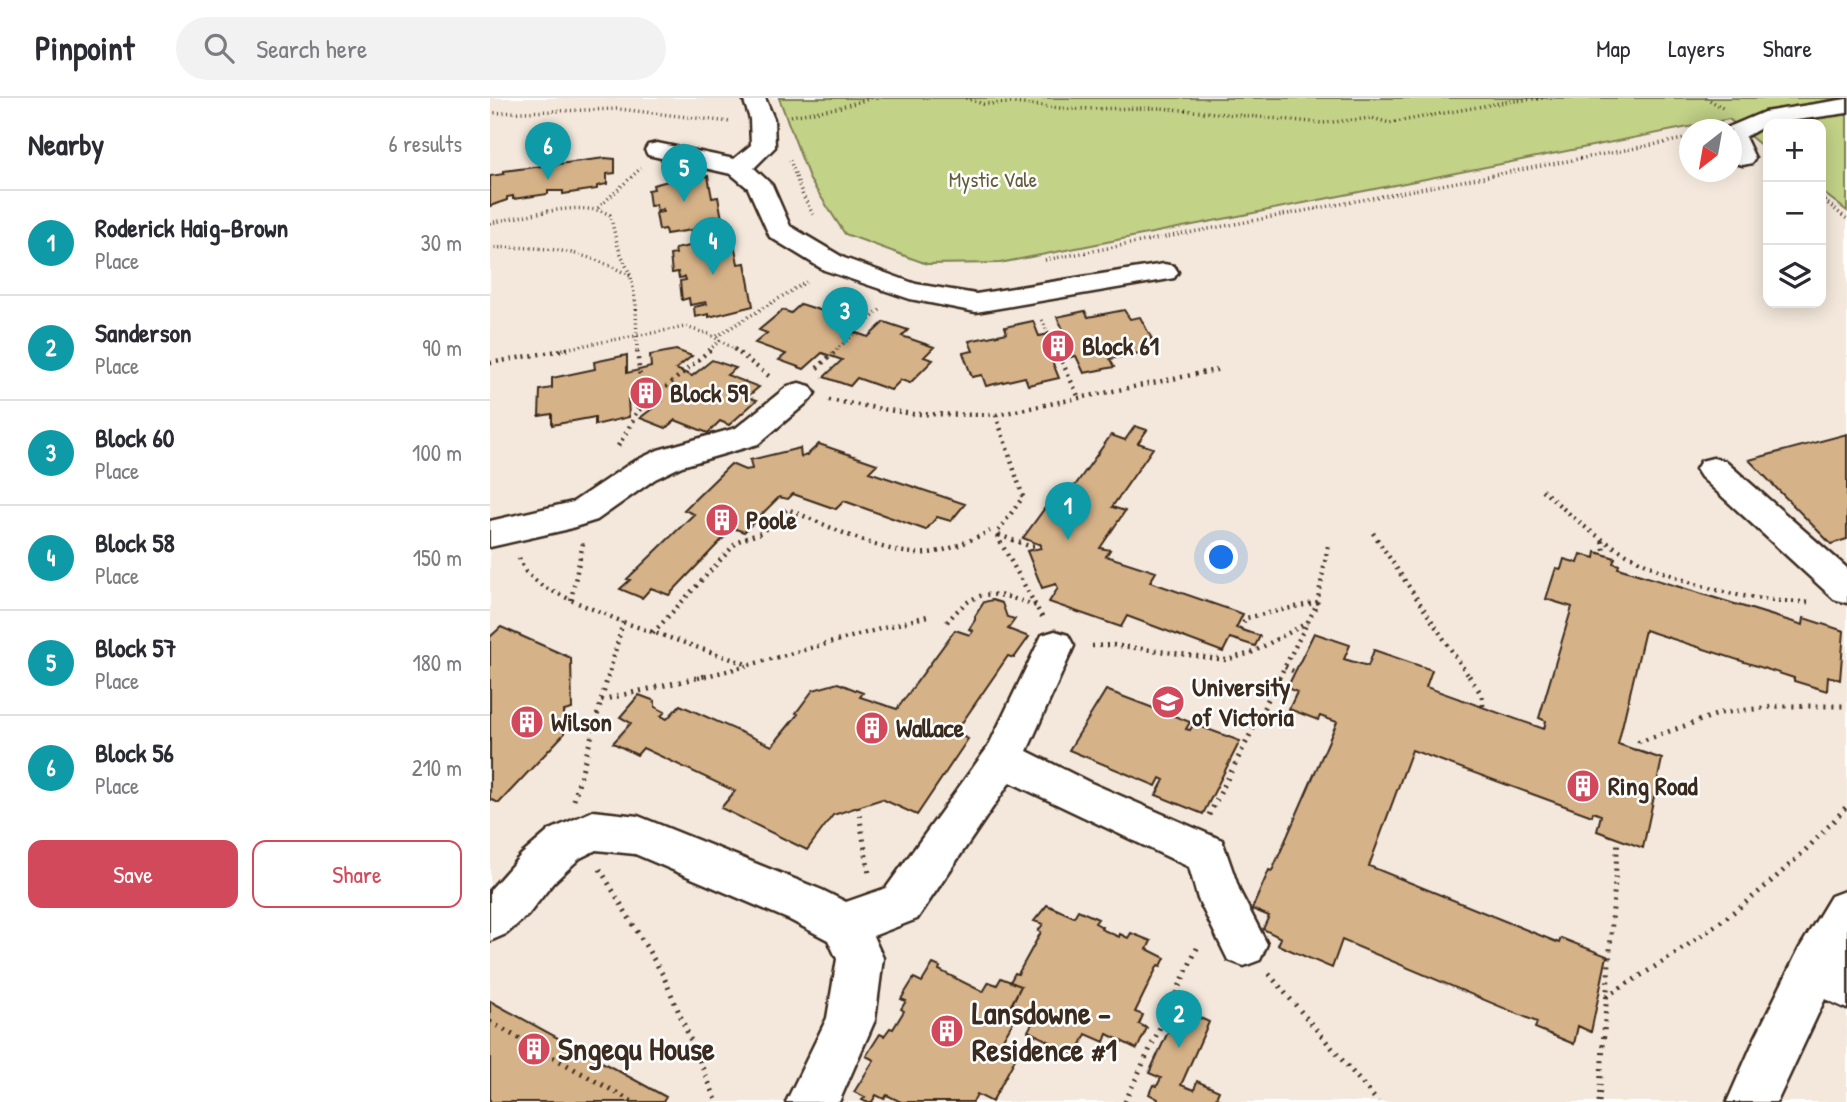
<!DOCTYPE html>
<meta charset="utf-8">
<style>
:root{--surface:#fff;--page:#f2f2f3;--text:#2b2b33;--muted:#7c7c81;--line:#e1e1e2;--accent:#d1495b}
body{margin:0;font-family:"Patrick Hand",sans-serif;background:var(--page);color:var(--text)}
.controls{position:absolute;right:21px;top:21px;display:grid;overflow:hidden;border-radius:14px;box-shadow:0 4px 18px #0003}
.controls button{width:63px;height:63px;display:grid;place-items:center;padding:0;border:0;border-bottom:2px solid var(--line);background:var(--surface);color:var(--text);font:35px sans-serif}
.compass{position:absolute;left:1189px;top:21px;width:63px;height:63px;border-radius:50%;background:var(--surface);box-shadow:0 4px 18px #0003;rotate:211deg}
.you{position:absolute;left:732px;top:460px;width:24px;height:24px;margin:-18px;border:5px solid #fff;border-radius:50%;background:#1a73e8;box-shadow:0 0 0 10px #1a73e833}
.badge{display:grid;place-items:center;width:46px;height:46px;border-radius:50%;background:var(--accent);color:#fff;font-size:23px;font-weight:700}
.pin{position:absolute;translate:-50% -58px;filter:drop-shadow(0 2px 4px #0008)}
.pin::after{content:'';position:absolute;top:37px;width:24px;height:21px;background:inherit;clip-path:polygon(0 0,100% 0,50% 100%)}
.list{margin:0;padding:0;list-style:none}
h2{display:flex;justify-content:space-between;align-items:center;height:91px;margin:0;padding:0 28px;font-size:30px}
h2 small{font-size:23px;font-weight:400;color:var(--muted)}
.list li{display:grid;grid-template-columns:46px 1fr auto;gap:21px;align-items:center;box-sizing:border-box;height:105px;padding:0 28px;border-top:2px solid var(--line)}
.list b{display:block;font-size:26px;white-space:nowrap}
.list p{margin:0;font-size:23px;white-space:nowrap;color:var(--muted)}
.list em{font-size:23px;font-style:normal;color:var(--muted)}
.actions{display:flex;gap:14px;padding:21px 28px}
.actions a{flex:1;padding:16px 0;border:2px solid var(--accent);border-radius:14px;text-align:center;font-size:24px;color:var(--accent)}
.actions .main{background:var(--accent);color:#fff}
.icon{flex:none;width:38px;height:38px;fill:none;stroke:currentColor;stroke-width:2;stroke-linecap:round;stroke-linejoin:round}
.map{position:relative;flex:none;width:1357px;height:1004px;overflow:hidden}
header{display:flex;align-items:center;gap:42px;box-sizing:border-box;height:98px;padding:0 35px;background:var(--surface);border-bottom:2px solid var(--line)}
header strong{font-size:33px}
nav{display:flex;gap:38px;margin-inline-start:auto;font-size:24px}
.search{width:490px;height:63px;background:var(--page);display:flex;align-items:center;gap:18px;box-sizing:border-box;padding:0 24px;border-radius:38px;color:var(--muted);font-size:26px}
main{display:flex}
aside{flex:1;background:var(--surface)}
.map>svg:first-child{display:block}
.built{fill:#f3e8db;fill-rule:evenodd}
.green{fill:#c2d287;stroke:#7e7e52;stroke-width:2}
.building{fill:#d6b288;stroke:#3b2a1e;stroke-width:2}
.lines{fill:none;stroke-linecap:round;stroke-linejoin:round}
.minor-casing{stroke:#3b2a1e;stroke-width:5}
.path-far2{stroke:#3b2a1e;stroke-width:3.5;stroke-dasharray:1 3.5;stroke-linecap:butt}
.path-far1{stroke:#3b2a1e;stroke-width:4.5;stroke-dasharray:2 5;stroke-linecap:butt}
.path{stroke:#3b2a1e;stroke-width:5;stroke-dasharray:2 6;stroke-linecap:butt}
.minor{fill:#fff;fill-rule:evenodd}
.labels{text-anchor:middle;stroke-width:5;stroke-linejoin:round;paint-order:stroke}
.far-park-label{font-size:21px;fill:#645c3e;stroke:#fff}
.poi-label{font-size:26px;font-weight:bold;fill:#3b2a1e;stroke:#fff;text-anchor:start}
.near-poi-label{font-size:32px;font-weight:bold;fill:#3b2a1e;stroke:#fff;text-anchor:start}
</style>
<header>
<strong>Pinpoint</strong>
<div class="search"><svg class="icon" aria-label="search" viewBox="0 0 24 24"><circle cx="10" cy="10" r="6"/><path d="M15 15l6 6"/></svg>Search here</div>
<nav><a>Map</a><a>Layers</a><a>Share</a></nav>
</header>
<main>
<aside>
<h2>Nearby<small>6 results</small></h2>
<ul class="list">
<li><span class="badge" style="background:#0f9aa8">1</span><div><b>Roderick Haig-Brown</b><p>Place</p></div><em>30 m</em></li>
<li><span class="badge" style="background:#0f9aa8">2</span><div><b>Sanderson</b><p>Place</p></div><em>90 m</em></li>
<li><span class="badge" style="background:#0f9aa8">3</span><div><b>Block 60</b><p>Place</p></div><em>100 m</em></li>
<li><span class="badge" style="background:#0f9aa8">4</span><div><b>Block 58</b><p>Place</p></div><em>150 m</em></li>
<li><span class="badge" style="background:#0f9aa8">5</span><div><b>Block 57</b><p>Place</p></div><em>180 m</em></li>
<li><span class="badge" style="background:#0f9aa8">6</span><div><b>Block 56</b><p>Place</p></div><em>210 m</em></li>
</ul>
<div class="actions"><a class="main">Save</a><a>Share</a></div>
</aside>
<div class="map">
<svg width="1357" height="1004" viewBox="0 0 1357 1004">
<rect width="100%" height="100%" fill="#fff"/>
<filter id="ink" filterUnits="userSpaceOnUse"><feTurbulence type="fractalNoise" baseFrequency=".0143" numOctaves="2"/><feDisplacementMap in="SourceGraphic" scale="14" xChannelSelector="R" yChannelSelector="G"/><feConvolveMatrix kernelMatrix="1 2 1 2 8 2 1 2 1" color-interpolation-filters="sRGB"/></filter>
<g filter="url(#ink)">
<path class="built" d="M 0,0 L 1357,0 L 1357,1004 L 0,1004 ZM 1278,26 L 1331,26 L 1331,205 L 1278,205 ZM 1199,32 L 1241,32 L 1241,74 L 1199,74 Z"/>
<path class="green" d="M 289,0 L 1357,0 L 1357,113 L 1331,93 L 1331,26 L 1278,26 L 1278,53 L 1239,21 L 510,165 L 437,166 L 355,136 L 320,82 Z"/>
<path class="building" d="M 115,60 L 125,61 L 125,75 L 117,76 L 117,86 L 107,88 L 107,91 L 73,96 L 73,93 L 58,93 L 58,96 L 23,101 L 23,98 L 17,99 L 17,102 L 0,108 L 0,78 L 14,76 L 14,73 Z
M 212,74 L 212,79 L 218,78 L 222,100 L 228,99 L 233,126 L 227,127 L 227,132 L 203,136 L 202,132 L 176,136 L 175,131 L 169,132 L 166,115 L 173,114 L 173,111 L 167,113 L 166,107 L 160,108 L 158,92 L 164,91 L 163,87 Z
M 237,136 L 238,141 L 243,140 L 248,166 L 255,165 L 263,208 L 219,219 L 219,216 L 205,219 L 204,209 L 217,206 L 216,204 L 200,207 L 199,200 L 192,202 L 190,183 L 196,182 L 195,179 L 189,180 L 188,174 L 182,175 L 180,157 L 186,156 L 185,151 L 214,145 L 213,141 Z
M 311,206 L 342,216 L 349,209 L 373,217 L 358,232 L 378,239 L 394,224 L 418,232 L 412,238 L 444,249 L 434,259 L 443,262 L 420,285 L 411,282 L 401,292 L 367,280 L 360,288 L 334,279 L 352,262 L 332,255 L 314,271 L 289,262 L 296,256 L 265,245 L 277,235 L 269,232 L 293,212 L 301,215 Z
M 634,212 L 640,221 L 650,219 L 662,241 L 653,243 L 658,253 L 620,261 L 624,269 L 594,275 L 586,258 L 562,263 L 569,280 L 538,287 L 535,279 L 496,288 L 492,277 L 482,279 L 473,255 L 483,253 L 479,243 L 517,235 L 515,229 L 543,223 L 549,238 L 574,233 L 567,219 L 595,213 L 598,219 Z
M 186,252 L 202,258 L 186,271 L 202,278 L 222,262 L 246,270 L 237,277 L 269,289 L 257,299 L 267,302 L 239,327 L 230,323 L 218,335 L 185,322 L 176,330 L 150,320 L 172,303 L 158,297 L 138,301 L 139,319 L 105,327 L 105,319 L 62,327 L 62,316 L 49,318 L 50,292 L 62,290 L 62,280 L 105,271 L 104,264 L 137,257 L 137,275 L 161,269 L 160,257 Z
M 645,328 L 657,332 L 648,345 L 663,350 L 622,409 L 635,413 L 610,450 L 620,452 L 616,458 L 666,474 L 660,484 L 753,516 L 746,530 L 770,538 L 765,548 L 740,540 L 733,554 L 637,518 L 631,529 L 559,504 L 568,490 L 566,486 L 552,490 L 537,453 L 551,450 L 551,447 L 533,440 L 568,392 L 579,396 L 621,337 L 635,342 Z
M 1357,336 L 1357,441 L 1341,446 L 1259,362 Z
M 329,346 L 387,366 L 379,374 L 475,406 L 461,423 L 447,419 L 436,432 L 354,403 L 346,411 L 303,396 L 298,401 L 289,399 L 254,434 L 243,430 L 179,497 L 161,490 L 152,500 L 130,491 L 140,482 L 137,481 L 204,416 L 194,412 L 241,366 L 255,372 L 262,371 L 260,362 L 310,350 L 311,359 L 317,357 Z
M 1106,454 L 1125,460 L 1123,465 L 1129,467 L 1128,470 L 1313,527 L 1314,520 L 1354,533 L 1350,582 L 1338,578 L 1337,593 L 1304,583 L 1304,580 L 1155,532 L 1128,646 L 1172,661 L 1153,750 L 1107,733 L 1111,717 L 1103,714 L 1102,718 L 922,652 L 879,768 L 1069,845 L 1071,840 L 1117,858 L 1101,934 L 1088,928 L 1084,946 L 1045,930 L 1047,924 L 852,842 L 842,870 L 788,847 L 791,840 L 773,831 L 779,818 L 762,811 L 779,772 L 782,773 L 847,624 L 830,618 L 828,622 L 799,611 L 807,594 L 797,590 L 824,535 L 860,547 L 854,561 L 878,568 L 884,552 L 942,572 L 936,589 L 1054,631 L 1056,623 L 1049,620 L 1082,509 L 1056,501 L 1066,470 L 1071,471 L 1074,461 L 1088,465 L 1091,456 L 1105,460 Z
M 502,502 L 512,505 L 517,519 L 525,521 L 518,531 L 539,539 L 524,560 L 518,558 L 465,635 L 478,641 L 427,717 L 392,701 L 343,717 L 317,752 L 231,710 L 245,693 L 153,650 L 147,657 L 123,645 L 141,625 L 130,619 L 149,597 L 165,603 L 165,609 L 175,614 L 171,618 L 177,621 L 190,607 L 282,648 L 308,616 L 306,615 L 323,592 L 348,585 L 373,595 L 370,599 L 407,611 L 465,532 L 480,537 L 483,533 L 479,531 L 485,522 L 485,518 L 494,504 Z
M 11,529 L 81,560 L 82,611 L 74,613 L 74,636 L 9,705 L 0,701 L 0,539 Z
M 616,592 L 700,624 L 696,631 L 700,632 L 704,626 L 750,643 L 713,716 L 666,697 L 674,682 L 670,680 L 666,688 L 579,652 Z
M 557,807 L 584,819 L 588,812 L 608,821 L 605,825 L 612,829 L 611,831 L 629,839 L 630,836 L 638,840 L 641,835 L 661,843 L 657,851 L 675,860 L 671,868 L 668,867 L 645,914 L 653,917 L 649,926 L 657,930 L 647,951 L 617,936 L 614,944 L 596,936 L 586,957 L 538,933 L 546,918 L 522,906 L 531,888 L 520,884 L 525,875 L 528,876 L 551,834 L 548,833 L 553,826 L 544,823 Z
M 443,866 L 450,869 L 449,872 L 493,894 L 499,884 L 507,887 L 511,880 L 531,888 L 514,920 L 523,924 L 513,941 L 531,950 L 502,1004 L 487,996 L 483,1004 L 411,1004 L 397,997 L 394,1001 L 386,997 L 382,1004 L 376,1004 L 372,1002 L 375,999 L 364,994 L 384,962 L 376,958 L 390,936 L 394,938 L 400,930 L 403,931 L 414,913 L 411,911 L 416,903 L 411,901 L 424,880 L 432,884 Z
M 0,903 L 176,999 L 173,1004 L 0,1004 Z
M 689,910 L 719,924 L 691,987 L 704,992 L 707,983 L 729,993 L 726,1000 L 735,1004 L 667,1004 L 668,1001 L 659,996 L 663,987 L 667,988 L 671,980 L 659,975 Z"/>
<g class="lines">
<defs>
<path id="minor" d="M 253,0 L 275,0 L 284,21 L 285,49 L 264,70 L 282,87 L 300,128 L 354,160 L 426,186 L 486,196 L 674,166 L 684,168 L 688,174 L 684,180 L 674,182 L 486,214 L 420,201 L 334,172 L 280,139 L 258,90 L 241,76 L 158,57 L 155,52 L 158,47 L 167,45 L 244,61 L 261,47 L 260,21 Z
M 1357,1 L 1357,15 L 1278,26 L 1255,39 L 1265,60 L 1262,65 L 1253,67 L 1244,65 L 1241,61 L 1241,32 L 1234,31 L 1274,14 Z
M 309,285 L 320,288 L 325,295 L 320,302 L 268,346 L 192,368 L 165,381 L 107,422 L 75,432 L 0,449 L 0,423 L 83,404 L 141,365 L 168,352 L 246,330 L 298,288 Z
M 1223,360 L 1235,363 L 1357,470 L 1357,505 L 1344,501 L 1211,379 L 1206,371 L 1211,363 Z
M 565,533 L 578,537 L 584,548 L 537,653 L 599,684 L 732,742 L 750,794 L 777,846 L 770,862 L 754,868 L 738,862 L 708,801 L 699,769 L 520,684 L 427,821 L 383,838 L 393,860 L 385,922 L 349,1004 L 296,1004 L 337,920 L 347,861 L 338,842 L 300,822 L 145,756 L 106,752 L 90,760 L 63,785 L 38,817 L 16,836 L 0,843 L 0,792 L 31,757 L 60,732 L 103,713 L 148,718 L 332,792 L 356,804 L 396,790 L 498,649 L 552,537 Z
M 1357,792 L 1357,911 L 1335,901 L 1287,1004 L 1237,1004 L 1266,938 L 1309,851 L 1341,798 Z"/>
</defs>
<use href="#minor" class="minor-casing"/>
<path class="path-far2" d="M 476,0 L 493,6 L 523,5 L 579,11 L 671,10 L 833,25 L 882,20 L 900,25 L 1015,4 L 1053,0
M 1216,0 L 1233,10
M 0,15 L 129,11 L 240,24
M 301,18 L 347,10 L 382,0
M 300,62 L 313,98 L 324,118
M 1331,100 L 1357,121
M 108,110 L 151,70
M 0,125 C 32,119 92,101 120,117 L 128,149 L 141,179 L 146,206 L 147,252
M 0,150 C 54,148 92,151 140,178
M 555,162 L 1199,40
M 552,222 L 566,252
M 227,238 L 316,184
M 68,252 L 195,229 L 219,236 L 246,252
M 219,252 L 232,241
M 346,252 L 390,212"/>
<path class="path-far1" d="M 244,251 L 280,279
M 566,251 L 589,300
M 0,265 L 78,251
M 327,270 L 348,251
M 339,302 L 422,316 L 506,317 L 731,271
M 149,312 L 221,251
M 506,317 L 533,399 L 506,436
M 128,348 C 155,305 152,300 147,251
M 1052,392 C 1070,407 1087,424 1106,437 C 1168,480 1244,504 1319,504
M 883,435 L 980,580
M 1112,443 L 1115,457
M 551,447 L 539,448 L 506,436 L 552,519
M 29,460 L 36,474 L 52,488 L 81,502 L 133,524 L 259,567 L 441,517
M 81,502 L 93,445
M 457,524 C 489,486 504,494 547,508
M 750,531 L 756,520 L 828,504
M 163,535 L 248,443 L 271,435 L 297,411 C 336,426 396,459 438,455 C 459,453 481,442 500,433
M 602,548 L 623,547 L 736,562 L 761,555 L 817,525
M 795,569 L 805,574
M 118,580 L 133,524
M 208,580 L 257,568
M 789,580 L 827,506 L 838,448"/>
<path class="path" d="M 979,578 L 992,597 L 993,609
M 111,602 L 215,578
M 1147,653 L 1149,644 L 1231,615 L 1290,608 L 1357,608
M 84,702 L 118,578
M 368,709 L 379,776
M 719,717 L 790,578
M 110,771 L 173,877 L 227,1004
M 779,876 L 888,1004
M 1116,898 C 1207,846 1288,787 1357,708
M 0,924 L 143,1004
M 635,1004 L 709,846
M 1109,1004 L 1128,741"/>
<use href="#minor" class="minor"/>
</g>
</g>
<defs>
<symbol id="building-disc" viewBox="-11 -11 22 22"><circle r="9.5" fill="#d1495b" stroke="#fff"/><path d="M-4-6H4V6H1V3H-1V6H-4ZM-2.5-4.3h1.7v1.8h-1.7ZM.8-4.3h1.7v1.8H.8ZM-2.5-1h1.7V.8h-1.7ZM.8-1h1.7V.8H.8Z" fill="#fff"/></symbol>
<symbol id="university-disc" viewBox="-11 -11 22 22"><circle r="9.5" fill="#d1495b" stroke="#fff"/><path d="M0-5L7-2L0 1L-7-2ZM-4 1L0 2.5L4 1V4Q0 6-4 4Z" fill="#fff"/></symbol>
</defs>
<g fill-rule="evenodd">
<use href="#building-disc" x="549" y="229" width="38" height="38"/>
<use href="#building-disc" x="137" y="276" width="38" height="38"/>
<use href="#building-disc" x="213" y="403" width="38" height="38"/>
<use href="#university-disc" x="659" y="585" width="38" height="38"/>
<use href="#building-disc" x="18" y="605" width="38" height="38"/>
<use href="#building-disc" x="363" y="611" width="38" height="38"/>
<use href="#building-disc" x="1074" y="669" width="38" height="38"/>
<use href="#building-disc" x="438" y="914" width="38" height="38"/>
<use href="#building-disc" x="25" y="932" width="38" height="38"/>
</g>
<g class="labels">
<g class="far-park-label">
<text x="503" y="89">Mystic Vale</text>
</g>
<g class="poi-label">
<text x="592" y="257">Block 61</text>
<text x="180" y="304">Block 59</text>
<text x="256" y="431">Poole</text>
<text x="702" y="598">University<tspan x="702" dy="30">of Victoria</tspan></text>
<text x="61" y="633">Wilson</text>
<text x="406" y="639">Wallace</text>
<text x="1118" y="697">Ring Road</text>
</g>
<g class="near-poi-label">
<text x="482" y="926">Lansdowne -<tspan x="482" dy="37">Residence #1</tspan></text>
<text x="68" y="962">Sngequ House</text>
</g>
</g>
</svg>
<div class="controls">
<button>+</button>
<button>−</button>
<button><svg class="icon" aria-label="layers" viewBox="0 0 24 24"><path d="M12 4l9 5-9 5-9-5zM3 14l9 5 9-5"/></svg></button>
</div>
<svg class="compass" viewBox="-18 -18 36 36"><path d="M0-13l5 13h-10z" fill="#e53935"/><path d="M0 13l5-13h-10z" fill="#7c7c81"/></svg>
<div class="you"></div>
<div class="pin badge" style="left:578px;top:442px;background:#0f9aa8">1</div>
<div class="pin badge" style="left:689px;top:950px;background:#0f9aa8">2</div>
<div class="pin badge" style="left:355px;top:247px;background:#0f9aa8">3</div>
<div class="pin badge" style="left:223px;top:177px;background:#0f9aa8">4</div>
<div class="pin badge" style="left:194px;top:104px;background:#0f9aa8">5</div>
<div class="pin badge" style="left:58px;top:82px;background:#0f9aa8">6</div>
</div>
</main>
